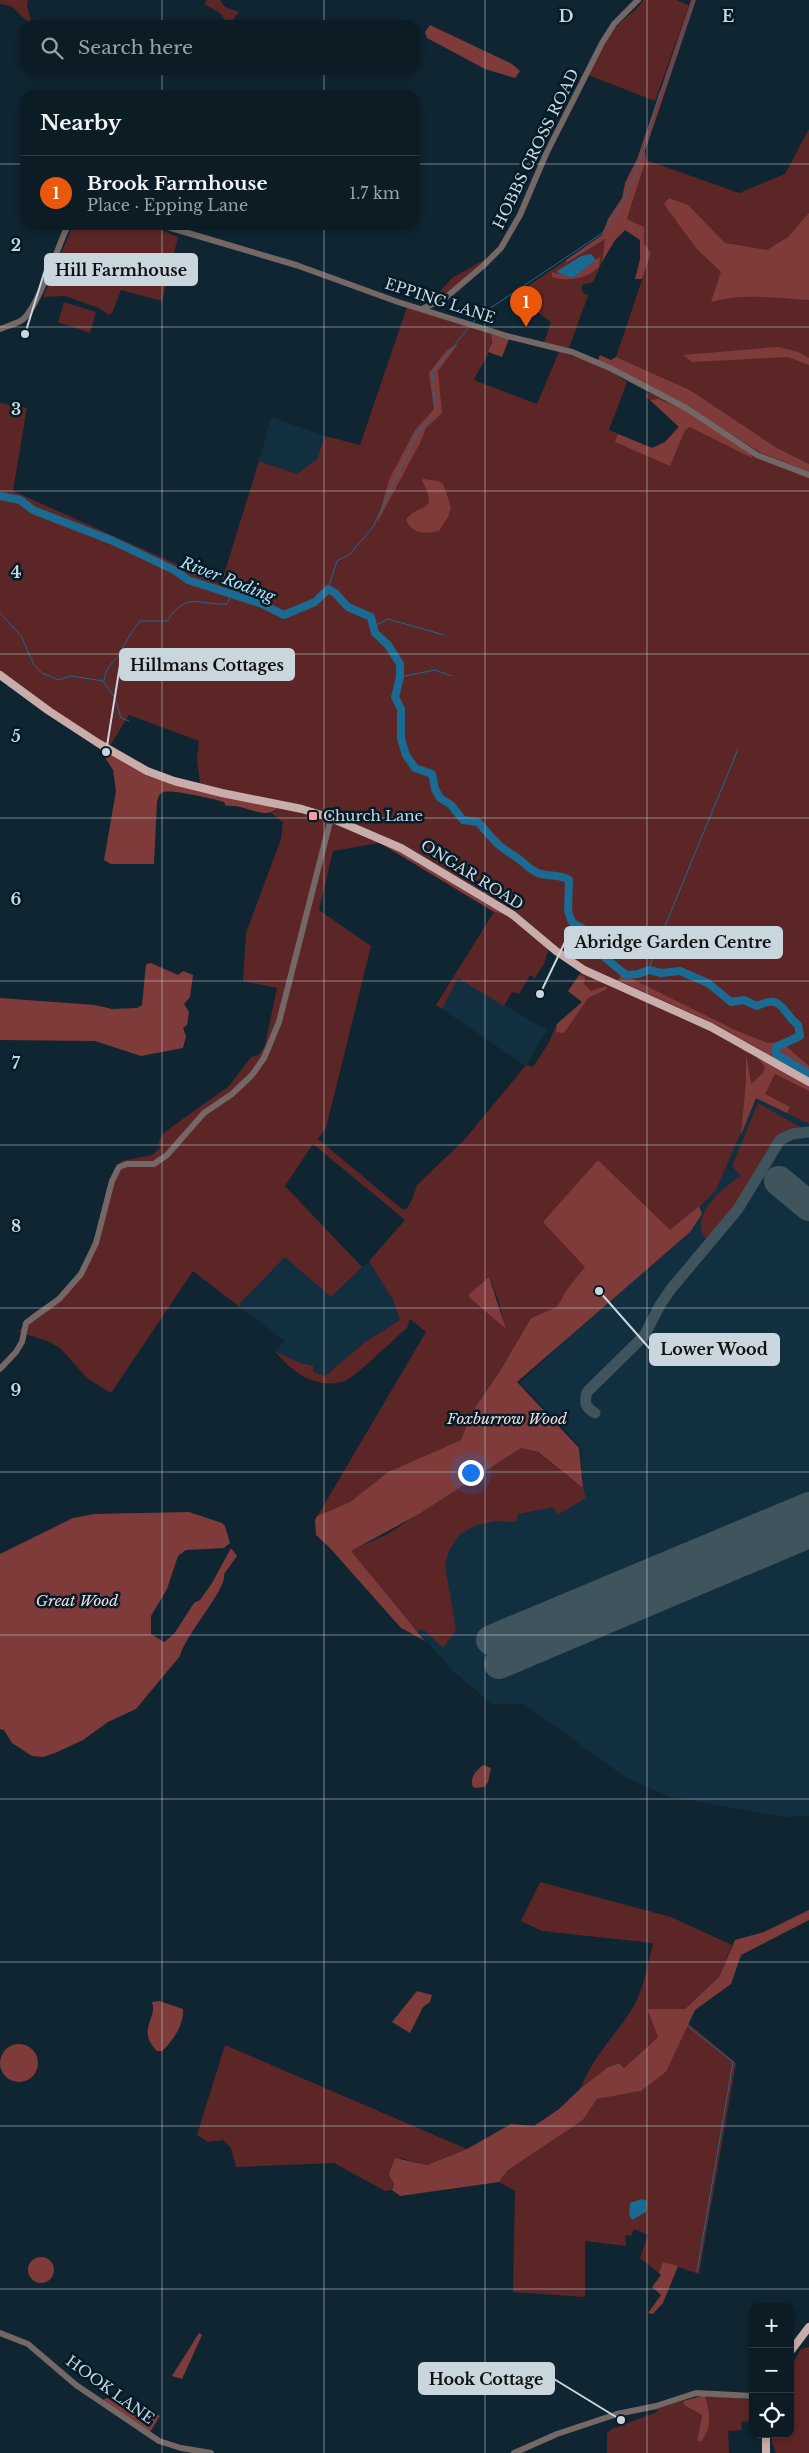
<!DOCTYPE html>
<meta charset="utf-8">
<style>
:root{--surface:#0b1c25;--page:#192932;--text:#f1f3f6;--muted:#9aa1a7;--line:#2b3a42;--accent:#ea580c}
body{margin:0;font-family:"Libre Baskerville",serif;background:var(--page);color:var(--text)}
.controls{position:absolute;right:15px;bottom:15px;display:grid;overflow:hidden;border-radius:10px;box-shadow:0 2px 8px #0003}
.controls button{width:45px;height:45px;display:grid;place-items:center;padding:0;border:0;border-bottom:1px solid var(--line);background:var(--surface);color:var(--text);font:25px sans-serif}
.you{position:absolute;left:470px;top:1472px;width:18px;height:18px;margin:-12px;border:4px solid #fff;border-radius:50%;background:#1a73e8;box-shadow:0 0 0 8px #1a73e833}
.badge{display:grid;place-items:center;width:32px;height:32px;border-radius:50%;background:var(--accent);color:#fff;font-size:16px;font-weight:700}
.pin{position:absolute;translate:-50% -41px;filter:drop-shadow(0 1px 2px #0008)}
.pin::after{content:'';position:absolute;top:26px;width:18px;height:15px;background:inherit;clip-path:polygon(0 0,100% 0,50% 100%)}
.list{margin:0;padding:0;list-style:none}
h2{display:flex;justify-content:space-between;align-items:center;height:65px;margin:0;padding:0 20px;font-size:21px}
h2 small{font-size:16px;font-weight:400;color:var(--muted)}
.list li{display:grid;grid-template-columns:32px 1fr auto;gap:15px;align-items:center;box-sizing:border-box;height:75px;padding:0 20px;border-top:1px solid var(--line)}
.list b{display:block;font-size:19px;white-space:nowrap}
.list p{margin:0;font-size:16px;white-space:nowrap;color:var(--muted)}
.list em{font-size:16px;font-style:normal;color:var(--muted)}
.icon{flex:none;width:28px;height:28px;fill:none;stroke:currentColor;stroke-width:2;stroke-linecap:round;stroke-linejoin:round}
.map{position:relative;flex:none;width:809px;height:2453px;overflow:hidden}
.search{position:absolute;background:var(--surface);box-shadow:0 2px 8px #0003;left:20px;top:20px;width:400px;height:55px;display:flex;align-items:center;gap:12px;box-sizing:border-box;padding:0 18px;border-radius:15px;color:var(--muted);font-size:19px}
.panel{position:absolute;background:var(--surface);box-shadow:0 2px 8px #0003;left:20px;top:90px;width:400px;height:140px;border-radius:15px}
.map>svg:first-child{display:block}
.built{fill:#122f40}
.green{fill:#5c2626;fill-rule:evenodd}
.forest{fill:#7f3b3a}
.water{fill:#1b6a91}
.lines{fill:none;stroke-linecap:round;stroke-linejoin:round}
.stream{stroke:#1b6a91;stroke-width:1}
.river{stroke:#1b6a91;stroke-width:8}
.taxiway{stroke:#40545e;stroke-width:11}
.runway{stroke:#40545e;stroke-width:30}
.minor{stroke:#746766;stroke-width:6}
.major{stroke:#c8adab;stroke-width:8}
.grid{fill:none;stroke:#c9d6de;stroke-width:1;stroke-opacity:0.55}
.poi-dot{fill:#f59b98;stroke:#051b27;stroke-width:2}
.labels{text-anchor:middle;stroke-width:5;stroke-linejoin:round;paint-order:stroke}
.street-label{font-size:15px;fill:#c9d6de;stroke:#051b27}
.poi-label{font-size:15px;fill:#c9d6de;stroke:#051b27;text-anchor:start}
.park-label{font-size:15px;font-style:italic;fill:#f3dcda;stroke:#051b27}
.water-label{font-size:16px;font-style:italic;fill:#b8ddf4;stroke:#051b27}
.grid-label{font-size:16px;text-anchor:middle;font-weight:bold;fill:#c9d6de;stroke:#051b27;stroke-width:5;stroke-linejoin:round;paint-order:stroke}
.leader{fill:none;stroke:#c9d6de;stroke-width:2}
.callout-dot{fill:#c9d6de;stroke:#051b27;stroke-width:2}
.callout{fill:#c9d6de;stroke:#c9d6de;stroke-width:2}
.callout-label{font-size:16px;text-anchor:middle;font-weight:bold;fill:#111}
</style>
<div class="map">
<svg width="809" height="2453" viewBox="0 0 809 2453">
<rect width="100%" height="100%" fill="#0f2531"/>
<path class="built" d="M 271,417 L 325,436 L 317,459 L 297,474 L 259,461 Z
M 458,978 L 547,1030 L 526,1066 L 442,1009 Z
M 756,1098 L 809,1124 L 809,1816 L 784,1817 L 667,1796 L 625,1777 L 524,1704 L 492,1704 L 454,1672 L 429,1644 L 351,1550 L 389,1533 L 521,1447 L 537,1452 L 583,1490 L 581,1447 L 520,1383 L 670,1241 L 716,1190 Z
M 285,1257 L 331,1296 L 369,1261 L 393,1300 L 400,1320 L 365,1342 L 325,1376 L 275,1351 L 285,1341 L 241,1308 L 240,1303 Z"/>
<path class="green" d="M 0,0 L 28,0 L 27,6 L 31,20 L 29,23 L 11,6 L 0,4 Z
M 207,0 L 220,0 L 225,7 L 239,12 L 229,25 L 220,13 L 204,4 Z
M 643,0 L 676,0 L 689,5 L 655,101 L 588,75 C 597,57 606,36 621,22 C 629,14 638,10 643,0 Z
M 809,129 L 809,464 L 777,448 L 690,390 L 616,357 L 651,253 L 627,220 L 646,160 L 739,193 L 785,174 Z
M 73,225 L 148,225 L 178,237 L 162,301 L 121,290 L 112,313 L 109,315 L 99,308 L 65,296 L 43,297 Z
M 606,238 L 602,262 L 593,282 L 582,285 L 582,291 L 586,295 L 589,293 L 569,348 L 544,343 L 551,322 L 515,295 L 566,260 L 568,263 Z
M 491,256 L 443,297 L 428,305 L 452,278 Z
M 64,302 L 96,312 L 90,333 L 58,322 Z
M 407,307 L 491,334 C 494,351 480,366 474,380 L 537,404 L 559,352 C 584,359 605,366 627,382 L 609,430 L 652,448 L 665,442 L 679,426 L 645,396 L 649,392 L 683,409 L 757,456 L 809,477 L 809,1124 L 756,1098 L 716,1190 L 700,1207 L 699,1206 L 643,1255 L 557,1307 L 531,1318 L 500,1371 L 472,1412 L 461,1440 L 388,1472 L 350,1502 L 317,1516 L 315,1520 L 426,1332 L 410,1319 L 407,1328 C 396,1337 354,1378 345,1381 C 316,1390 291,1372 275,1351 L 300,1363 L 313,1366 L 314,1372 L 325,1376 L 365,1342 L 400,1320 L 393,1300 L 369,1261 L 405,1220 L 313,1144 L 285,1186 L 362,1267 L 331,1297 L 285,1257 L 240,1303 L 241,1308 L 193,1271 L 111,1393 L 88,1379 L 61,1349 L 50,1342 L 19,1332 L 33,1313 L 59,1297 L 80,1273 L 97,1232 L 114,1170 L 122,1161 L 152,1155 L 160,1148 L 159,1142 L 162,1134 L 229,1086 L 251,1057 L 259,1055 L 265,1045 L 277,988 L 243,981 L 246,933 L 281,839 L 283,822 L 271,813 L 276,811 L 276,807 L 200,784 L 197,760 L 199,741 L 129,715 L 110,746 L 69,722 L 0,672 L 0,403 L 27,408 L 13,491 L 221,584 L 259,461 L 297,474 L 317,459 L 325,436 L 360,445 ZM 390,841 L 540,934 L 582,971 L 568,991 L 582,1002 L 557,1024 L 548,1044 L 533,1067 L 526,1065 L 465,1139 L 417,1185 L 412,1200 L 407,1208 L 403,1210 L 318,1139 L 326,1128 L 371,946 L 319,910 L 333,851 ZM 489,1277 L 499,1302 L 505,1328 L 470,1293 Z
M 494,912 L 508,915 L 549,948 L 544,964 L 535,978 L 530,975 L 519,994 L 512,992 L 504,1006 L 458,978 L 442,1009 L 436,1005 Z
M 758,1103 L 802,1128 C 763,1133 761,1170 742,1198 C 732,1213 719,1227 708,1241 C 685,1220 722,1187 741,1176 L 732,1166 Z
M 521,1448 L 537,1452 L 583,1488 L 586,1498 L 557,1515 L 554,1507 L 518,1514 L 516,1522 L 496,1521 L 476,1525 L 459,1535 L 449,1551 L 445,1565 L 456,1630 L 443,1648 L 423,1629 L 417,1631 L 350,1551 L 386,1535 Z
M 540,1882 L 671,1917 L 732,1945 L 719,1977 L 685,2009 L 647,2009 L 658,2037 L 624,2068 L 619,2063 L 608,2067 L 581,2088 C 592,2057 617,2034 634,2006 C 644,1987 648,1964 653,1943 L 542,1931 L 521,1921 Z
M 688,2023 L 736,2063 L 699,2274 L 664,2262 L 659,2273 L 640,2258 L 648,2235 L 634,2229 L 631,2236 L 625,2235 L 626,2246 L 585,2241 L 585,2297 L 513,2292 L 515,2191 L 499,2182 L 508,2170 L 583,2120 L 597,2099 L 641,2091 L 666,2072 Z
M 225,2045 L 467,2149 L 427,2165 L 400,2158 L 392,2190 L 385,2191 L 334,2163 L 236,2167 L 231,2148 L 223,2140 L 208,2142 L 197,2135 Z
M 809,2347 L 809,2453 L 776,2453 L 772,2442 L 772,2434 L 790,2434 L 790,2369 L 801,2349 Z
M 705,2395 L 753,2400 L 753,2421 L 741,2422 L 742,2430 L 728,2431 L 729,2453 L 607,2453 L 607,2433 L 612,2429 L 657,2412 L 657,2408 L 683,2401 L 684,2405 L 702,2415 L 697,2441 L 701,2442 C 713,2426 710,2414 705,2395 Z"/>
<path class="forest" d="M 691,0 L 696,0 L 645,151 L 646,160 L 627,219 L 644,227 L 644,243 L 651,253 L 642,279 L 635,279 L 640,259 L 640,240 L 625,230 L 615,240 L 602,262 L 605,239 L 567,263 L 566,260 L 602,235 L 608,219 L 622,198 L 625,183 L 637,159 Z
M 430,25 L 512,64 L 520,71 L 515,78 L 485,69 L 427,38 L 425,32 Z
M 669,198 L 688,205 L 725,243 L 767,250 L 788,237 L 809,213 L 809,300 C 777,298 742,293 711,302 L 721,272 L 696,248 L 664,204 Z
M 600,257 L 599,267 C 586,279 569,282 552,277 L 552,272 L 573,278 Z
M 491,334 L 509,339 L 502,357 L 488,352 L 492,342 Z
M 458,344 L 438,371 L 442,413 L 426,428 L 420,443 L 377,523 L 389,480 L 415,430 L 434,409 L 429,373 L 447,350 Z
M 778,347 L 798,352 L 809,358 L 809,365 L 788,357 L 692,362 L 683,355 Z
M 600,355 L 611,360 L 616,357 L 690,390 L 777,448 L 809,464 L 809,472 L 759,452 L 688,407 L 598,360 Z
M 658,399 L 683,409 L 751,453 L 752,458 L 690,427 L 685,430 L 670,466 L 615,442 L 618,434 L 652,448 L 665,442 L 679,427 L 650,400 Z
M 423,479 L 438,481 L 443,484 L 451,507 L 448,517 L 439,531 C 426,534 412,534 406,520 C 418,501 440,516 422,480 Z
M 99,748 L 133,766 L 276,807 L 276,810 C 261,819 245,804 226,806 L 224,802 C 214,799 172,789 163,792 C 159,794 158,798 157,802 L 154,864 L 111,864 L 104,860 L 116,791 L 113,770 Z
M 387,842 L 508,915 L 494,912 L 380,843 Z
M 151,963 L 178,975 L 183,971 L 193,975 L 190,997 L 184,1004 L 189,1012 L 187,1025 L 183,1028 L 186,1036 L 183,1048 L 141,1056 L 95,1041 L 0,1040 L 0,998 L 95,1005 L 112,1009 L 137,1008 L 142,1005 L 146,964 Z
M 622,974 L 737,1031 L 768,1043 L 781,1042 L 809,1066 L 809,1078 L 717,1025 L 618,980 Z
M 579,975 L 585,977 L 584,984 L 591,991 L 606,986 L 607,989 L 588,998 L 564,1033 L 556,1032 L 557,1024 L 582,1002 L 568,991 Z
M 742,1047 L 809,1085 L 809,1091 L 775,1074 L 765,1094 L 790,1107 L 787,1113 L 756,1098 L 741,1135 L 746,1082 L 746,1054 L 751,1084 L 763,1073 L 765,1067 L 757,1057 L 741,1049 Z
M 598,1160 L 670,1230 L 699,1206 L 702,1214 L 690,1232 L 517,1382 L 579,1448 L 583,1488 L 538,1452 L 521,1448 L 419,1514 L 351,1551 L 425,1641 L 401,1628 L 329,1547 L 316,1535 L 315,1520 L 317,1516 L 350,1502 L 388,1472 L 461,1440 L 472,1412 L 500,1371 L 531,1318 L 557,1307 L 568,1288 L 585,1267 L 543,1222 Z
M 489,1277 L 506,1329 L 469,1297 L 470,1293 Z
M 189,1512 L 222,1523 L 225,1526 L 230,1543 L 224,1548 L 186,1550 L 178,1556 L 167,1589 L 151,1616 L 151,1634 L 164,1642 L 174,1634 L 194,1603 L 200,1600 L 212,1583 L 231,1548 L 237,1556 L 224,1574 C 228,1588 185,1635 180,1656 L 136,1709 L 108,1722 L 83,1740 L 55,1753 L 43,1757 L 32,1756 L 12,1743 L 4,1730 L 0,1729 L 0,1554 L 73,1518 L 94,1514 Z
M 483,1765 L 491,1768 L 488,1782 L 484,1787 L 475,1788 L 472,1785 C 471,1776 476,1771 483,1765 Z
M 809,1910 L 809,1920 L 741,1955 L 731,1984 L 695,2010 L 666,2072 L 641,2091 L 597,2099 L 583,2120 L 508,2170 L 499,2182 L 400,2196 L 392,2190 L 394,2184 L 389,2174 L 395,2158 L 427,2165 L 467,2149 L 511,2124 L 534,2126 L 559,2109 L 581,2088 L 608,2067 L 619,2063 L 624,2068 L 658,2037 L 647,2009 L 685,2009 L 719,1977 L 735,1940 L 764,1932 Z
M 417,1991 L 432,1995 L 430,2002 L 423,2007 L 410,2033 L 392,2022 Z
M 159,2001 L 183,2009 C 184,2025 173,2041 162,2051 L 157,2051 C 136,2030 158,2018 152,2002 Z
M0 2063a19 19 0 1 1 38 0a19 19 0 1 1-38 0Z
M28 2270a13 13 0 1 1 26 0a13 13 0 1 1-26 0Z
M 663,2262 L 678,2266 L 663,2303 L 653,2314 L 648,2313 L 661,2295 L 652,2287 L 661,2275 L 659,2273 Z
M 199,2333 L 202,2335 L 182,2379 L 172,2376 Z
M 705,2395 C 710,2414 713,2426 701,2442 L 697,2441 L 702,2415 L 684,2405 L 683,2401 Z
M 107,2398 L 146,2419 L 151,2410 L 160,2416 L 150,2432 L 103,2400 Z"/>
<path class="water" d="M 591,254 L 596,260 L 573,278 L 558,273 L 557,271 L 581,256 Z
M 642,2199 L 647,2201 L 646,2212 L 632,2220 L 629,2215 L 630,2203 Z"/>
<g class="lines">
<path class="stream" d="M 473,322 L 480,315 L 601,234 C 635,196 645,140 660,92 L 666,83 L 694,0
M 328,589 L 337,561 L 350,554 L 373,527 L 419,430 L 436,412 L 432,373 L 469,327
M 0,613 L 21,636 L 34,665 L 42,673 L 59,680 L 71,676 L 103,681 L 115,698 L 121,718 L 129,721
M 374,626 L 388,619 L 444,635
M 400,677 L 435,670 L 452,676
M 104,681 C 107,662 114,665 121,651 C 128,639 131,632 140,621 L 167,621 C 187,591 196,605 227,604 L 231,595
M 649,970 L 653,955 L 738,749
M 685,2024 L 733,2062 L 697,2272"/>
<path class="river" d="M 0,496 L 20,500 L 33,510 L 113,541 L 176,571 L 188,580 L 262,604 L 284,615 L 315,602 L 328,589 L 335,593 L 348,607 L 371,617 L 375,633 L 388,645 L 400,664 L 400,677 L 395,697 L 401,709 L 401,739 L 406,755 L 415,768 L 432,774 L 435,789 L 440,798 L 451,805 L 463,820 L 478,822 C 493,839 496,845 516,857 C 524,862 528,869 538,873 C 549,877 560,874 569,880 L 568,911 L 571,920 L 574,924 L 582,928 L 603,956 L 626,975 L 638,974 L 649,970 L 661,973 L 680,971 L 708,983 L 731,1002 L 744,1000 L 757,1006 C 783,993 782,1013 798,1025 L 800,1036 L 776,1047 L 776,1054 L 809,1074"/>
<path class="taxiway" d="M 595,1413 C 585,1407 584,1403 587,1392 L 644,1336 L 660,1305 L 671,1289 L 738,1209 L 780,1140 L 792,1134 L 809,1132"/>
<path class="runway" d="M 779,1181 L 809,1206
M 491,1640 L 809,1507
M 499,1664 L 809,1533"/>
<path class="minor" d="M 161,225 L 296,265 L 398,302 L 507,336 L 572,352 L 610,368 L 686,408 L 757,455 L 809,475
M 424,308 L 444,299 L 484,265 L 501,248 L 520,215 L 546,154 L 602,43 L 614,24 L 638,0
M 0,329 C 7,326 16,324 22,320 C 37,310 59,244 68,225
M 0,1369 L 16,1352 L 22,1342 L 26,1323 L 59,1299 L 81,1274 L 96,1243 L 112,1181 L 119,1167 L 127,1164 L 154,1164 L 167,1155 L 204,1113 L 232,1094 L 252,1075 L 264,1058 L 279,1022 L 331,818
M 0,2333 L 28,2344 L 76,2385 L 159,2441 L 181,2448 L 211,2453
M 514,2453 L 557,2434 L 617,2414 L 656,2406 L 696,2393 L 753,2396"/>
<path class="major" d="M 0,675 L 49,711 L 98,743 L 147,771 L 174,781 L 222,793 L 302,809 L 331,818 L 401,848 L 513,915 L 556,951 L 584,970 L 711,1027 L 809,1082
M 790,2352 L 809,2327
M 766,2434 L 766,2453"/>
</g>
<path class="grid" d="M 162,0 L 162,25M 324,0 L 324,25M 485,0 L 485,2453M 647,0 L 647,2453M 162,70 L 162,95M 324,70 L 324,95M 0,164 L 25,164M 415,164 L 809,164M 162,225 L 162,2453M 324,225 L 324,2453M 0,327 L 809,327M 0,491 L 809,491M 0,654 L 809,654M 0,818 L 809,818M 0,981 L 809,981M 0,1145 L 809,1145M 0,1308 L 809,1308M 0,1472 L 809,1472M 0,1635 L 809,1635M 0,1799 L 809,1799M 0,1962 L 809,1962M 0,2126 L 809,2126M 0,2289 L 809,2289"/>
<rect class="poi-dot" x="308" y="811" width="10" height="10" rx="2.5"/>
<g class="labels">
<g class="street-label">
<text transform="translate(536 149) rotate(-64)" y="5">HOBBS CROSS ROAD</text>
<text transform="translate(440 301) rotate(18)" y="5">EPPING LANE</text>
<text transform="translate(472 875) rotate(32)" y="5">ONGAR ROAD</text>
<text transform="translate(110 2390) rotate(36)" y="5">HOOK LANE</text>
</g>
<g class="poi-label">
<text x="323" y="821">Church Lane</text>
</g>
<g class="park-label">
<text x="507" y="1424">Foxburrow Wood</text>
<text x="77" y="1606">Great Wood</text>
</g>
<g class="water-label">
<text transform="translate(228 579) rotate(21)" y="6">River Roding</text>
</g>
</g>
<g class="grid-label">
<text x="566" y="22">D</text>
<text x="728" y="22">E</text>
<text x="16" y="251">2</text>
<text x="16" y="415">3</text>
<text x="16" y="578">4</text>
<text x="16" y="742">5</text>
<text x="16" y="905">6</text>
<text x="16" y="1069">7</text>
<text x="16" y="1232">8</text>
<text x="16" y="1396">9</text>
</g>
<path class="leader" d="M25 334L45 270M106 752L120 665M540 994L565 942M599 1291L650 1349M621 2420L554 2379"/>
<g class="callout-dot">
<circle cx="25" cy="334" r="5"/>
<circle cx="106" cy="752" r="5"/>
<circle cx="540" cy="994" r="5"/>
<circle cx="599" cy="1291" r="5"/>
<circle cx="621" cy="2420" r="5"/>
</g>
<g class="callout">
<rect x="45" y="254" width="152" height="31" rx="5"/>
<rect x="120" y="649" width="174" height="31" rx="5"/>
<rect x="565" y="927" width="217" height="31" rx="5"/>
<rect x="650" y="1334" width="129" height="31" rx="5"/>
<rect x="419" y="2363" width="135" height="31" rx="5"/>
</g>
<g class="callout-label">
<text x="121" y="276">Hill Farmhouse</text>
<text x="207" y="671">Hillmans Cottages</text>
<text x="673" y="948">Abridge Garden Centre</text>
<text x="714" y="1355">Lower Wood</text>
<text x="486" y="2385">Hook Cottage</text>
</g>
</svg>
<div class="controls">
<button>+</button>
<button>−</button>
<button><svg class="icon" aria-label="locate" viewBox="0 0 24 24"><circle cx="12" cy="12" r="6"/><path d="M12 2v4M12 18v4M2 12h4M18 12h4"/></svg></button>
</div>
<div class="you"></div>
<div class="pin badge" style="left:526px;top:327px">1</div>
<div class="search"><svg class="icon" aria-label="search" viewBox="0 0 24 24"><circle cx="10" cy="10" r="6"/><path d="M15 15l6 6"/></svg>Search here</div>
<section class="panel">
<h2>Nearby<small></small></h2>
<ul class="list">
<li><span class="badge">1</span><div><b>Brook Farmhouse</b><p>Place · Epping Lane</p></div><em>1.7 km</em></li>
</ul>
</section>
</div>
